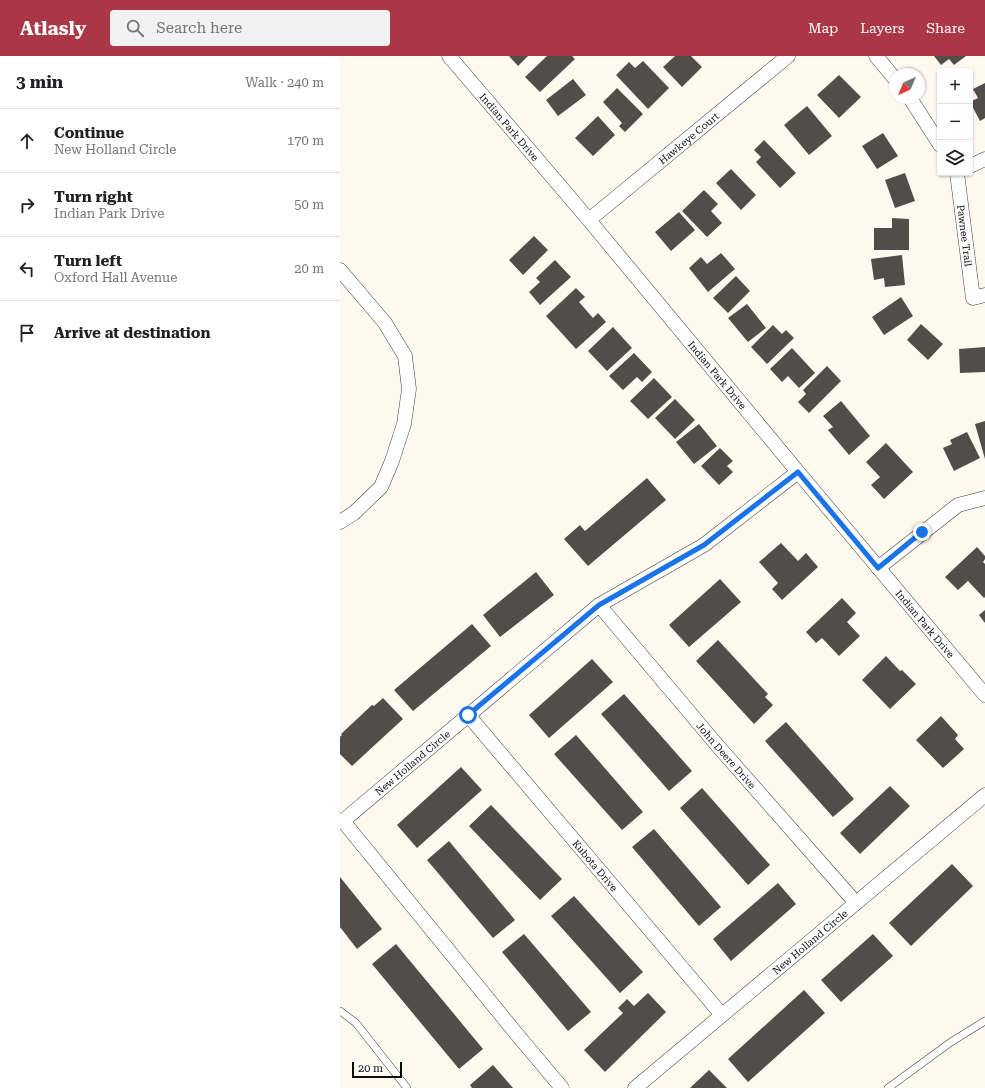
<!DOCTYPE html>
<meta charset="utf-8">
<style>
:root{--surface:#fff;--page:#f2f2f2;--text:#202124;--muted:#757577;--line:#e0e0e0;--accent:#ab3645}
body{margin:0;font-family:"Roboto Serif",serif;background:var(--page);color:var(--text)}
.controls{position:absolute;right:12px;top:12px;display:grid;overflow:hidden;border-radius:4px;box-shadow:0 1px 3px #0004}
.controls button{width:36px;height:36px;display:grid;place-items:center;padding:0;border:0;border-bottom:1px solid var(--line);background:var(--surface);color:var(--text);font:20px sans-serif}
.compass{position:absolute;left:549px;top:12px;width:36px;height:36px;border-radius:50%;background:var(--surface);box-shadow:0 1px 3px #0004;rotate:224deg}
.scale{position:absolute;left:12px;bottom:10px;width:50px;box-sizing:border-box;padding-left:4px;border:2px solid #0c0c0c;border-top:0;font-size:11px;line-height:14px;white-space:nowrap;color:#0c0c0c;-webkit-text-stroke:3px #fff;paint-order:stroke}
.stop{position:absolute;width:12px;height:12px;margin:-9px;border:3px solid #1a73e8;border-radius:50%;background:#fff}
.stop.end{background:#1a73e8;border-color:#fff;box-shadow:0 1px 4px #0008}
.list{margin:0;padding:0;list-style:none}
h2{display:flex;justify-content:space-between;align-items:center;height:52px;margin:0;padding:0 16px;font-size:17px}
h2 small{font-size:13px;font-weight:400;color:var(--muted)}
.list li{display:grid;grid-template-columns:26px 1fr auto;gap:12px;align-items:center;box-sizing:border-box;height:64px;padding:0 16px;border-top:1px solid var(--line)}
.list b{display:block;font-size:15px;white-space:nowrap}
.list p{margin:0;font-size:13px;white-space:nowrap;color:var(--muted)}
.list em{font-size:13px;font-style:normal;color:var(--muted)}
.icon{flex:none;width:22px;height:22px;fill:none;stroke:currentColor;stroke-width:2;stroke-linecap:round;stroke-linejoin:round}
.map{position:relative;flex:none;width:645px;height:1032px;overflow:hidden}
header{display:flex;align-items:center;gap:24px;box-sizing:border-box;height:56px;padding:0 20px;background:var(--accent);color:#fff}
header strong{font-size:19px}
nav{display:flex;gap:22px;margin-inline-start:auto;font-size:14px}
.search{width:280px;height:36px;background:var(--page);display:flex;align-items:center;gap:10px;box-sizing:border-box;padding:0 14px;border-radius:4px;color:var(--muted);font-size:15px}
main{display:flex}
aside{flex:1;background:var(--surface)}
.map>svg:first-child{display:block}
.building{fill:#534d4a}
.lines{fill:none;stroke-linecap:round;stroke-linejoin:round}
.service-casing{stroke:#3f3f3f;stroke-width:8}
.minor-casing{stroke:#3f3f3f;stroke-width:15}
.service{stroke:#fff;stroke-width:7}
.minor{stroke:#fff;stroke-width:14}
.route{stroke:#1a73e8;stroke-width:5}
.labels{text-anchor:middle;stroke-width:4;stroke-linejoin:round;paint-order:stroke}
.street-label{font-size:10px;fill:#0c0c0c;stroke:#fff}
</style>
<header>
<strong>Atlasly</strong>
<div class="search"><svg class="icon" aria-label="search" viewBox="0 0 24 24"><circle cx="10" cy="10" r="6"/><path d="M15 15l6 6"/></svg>Search here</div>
<nav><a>Map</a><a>Layers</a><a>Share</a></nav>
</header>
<main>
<aside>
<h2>3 min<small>Walk · 240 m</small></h2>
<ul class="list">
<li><svg class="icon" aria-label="ahead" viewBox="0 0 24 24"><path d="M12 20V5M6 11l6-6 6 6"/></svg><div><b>Continue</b><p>New Holland Circle</p></div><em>170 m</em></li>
<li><svg class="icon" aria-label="right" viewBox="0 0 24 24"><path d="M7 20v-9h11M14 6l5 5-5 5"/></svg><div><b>Turn right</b><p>Indian Park Drive</p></div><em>50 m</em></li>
<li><svg class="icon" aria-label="left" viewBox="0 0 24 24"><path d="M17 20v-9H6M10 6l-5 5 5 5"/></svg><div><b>Turn left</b><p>Oxford Hall Avenue</p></div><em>20 m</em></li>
<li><svg class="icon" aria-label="arrive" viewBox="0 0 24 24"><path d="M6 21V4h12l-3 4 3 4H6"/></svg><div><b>Arrive at destination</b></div></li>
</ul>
</aside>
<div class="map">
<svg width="645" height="1032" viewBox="0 0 645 1032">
<rect width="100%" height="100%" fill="#fdf9ee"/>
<path class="building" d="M 169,0 L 188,0 L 178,10 Z
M 207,0 L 232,0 L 235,3 L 200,36 L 185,21 Z
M 335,0 L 351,0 L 362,11 L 342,31 L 323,11 Z
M 594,0 L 626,0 L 614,9 L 609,3 L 601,9 Z
M 303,5 L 329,32 L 308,53 L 276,19 L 289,6 L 295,12 Z
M 499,19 L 521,41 L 499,62 L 477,39 Z
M 233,23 L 246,39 L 218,60 L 206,44 Z
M 645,27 L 645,62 L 640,65 L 630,46 L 638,42 L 633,33 Z
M 277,32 L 303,58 L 285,76 L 279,70 L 282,67 L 263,46 Z
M 467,50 L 492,80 L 469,99 L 444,69 Z
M 258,60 L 275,79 L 253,100 L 235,82 Z
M 543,77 L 558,100 L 537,113 L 522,90 Z
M 424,84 L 456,117 L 440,132 L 416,106 L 421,101 L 414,94 Z
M 391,113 L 416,139 L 401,154 L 376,127 Z
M 565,117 L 575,145 L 555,152 L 545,124 Z
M 364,134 L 378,148 L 371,155 L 382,167 L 367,181 L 342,155 Z
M 339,156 L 355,174 L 331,195 L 315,176 Z
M 552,162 L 569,163 L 569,194 L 534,194 L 534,172 L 552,172 Z
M 194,180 L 208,194 L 183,219 L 169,204 Z
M 381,197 L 395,213 L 368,236 L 349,212 L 361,201 L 367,208 Z
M 562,199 L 565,229 L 545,231 L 544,222 L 534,224 L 531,203 Z
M 215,204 L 231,221 L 200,249 L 189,236 L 200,226 L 196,222 Z
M 396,220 L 410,235 L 388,257 L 373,242 Z
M 236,232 L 245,241 L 239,246 L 253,262 L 258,257 L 266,266 L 236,293 L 206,260 Z
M 561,241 L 573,260 L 544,279 L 532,261 Z
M 407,248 L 426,272 L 408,286 L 388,262 Z
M 581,268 L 603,288 L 588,304 L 567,284 Z
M 433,269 L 442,278 L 446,274 L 454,282 L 427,308 L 411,291 Z
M 273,271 L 292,292 L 267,315 L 248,295 Z
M 645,291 L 645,316 L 620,317 L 619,293 Z
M 452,292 L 475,317 L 459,332 L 448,320 L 442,326 L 430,313 Z
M 294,297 L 312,316 L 302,326 L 297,321 L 283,334 L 269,320 Z
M 487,310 L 501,325 L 469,357 L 458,346 L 466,338 L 463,334 Z
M 314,322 L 332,341 L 308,363 L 290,345 Z
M 335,343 L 355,364 L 335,383 L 315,362 Z
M 501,345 L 530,380 L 509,399 L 488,374 L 493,371 L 483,360 Z
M 645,365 L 645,403 L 635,368 Z
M 359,368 L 377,390 L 354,408 L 336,386 Z
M 627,376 L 640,402 L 614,415 L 603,392 L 612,388 L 610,384 Z
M 546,387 L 573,416 L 544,443 L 531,429 L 540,421 L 526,406 Z
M 380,392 L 393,405 L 387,410 L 393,416 L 379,429 L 361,410 Z
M 307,422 L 326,444 L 248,510 L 224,483 L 240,469 L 245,475 Z
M 441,487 L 458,505 L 466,497 L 478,511 L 442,544 L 432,533 L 438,527 L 419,506 Z
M 637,491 L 645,500 L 645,503 L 643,506 L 645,508 L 645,541 L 644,542 L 628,525 L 618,534 L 605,521 Z
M 196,516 L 214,539 L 160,581 L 143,559 Z
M 380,523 L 401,546 L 349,591 L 329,569 Z
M 502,542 L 516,557 L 507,566 L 520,580 L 499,600 L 482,582 L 476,587 L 466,576 Z
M 645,554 L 645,567 L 639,559 Z
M 132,568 L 151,590 L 73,655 L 54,634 Z
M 378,584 L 428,638 L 425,641 L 433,649 L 414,668 L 356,605 Z
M 546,600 L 560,615 L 562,614 L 576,628 L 550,653 L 522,624 Z
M 252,603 L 273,626 L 209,682 L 189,659 Z
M 284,638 L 352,715 L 329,735 L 261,658 Z
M 43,642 L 63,663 L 12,710 L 0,698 L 0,681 L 2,679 L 1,678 L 32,649 L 34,650 Z
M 601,660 L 618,679 L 615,683 L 624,693 L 603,712 L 576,684 Z
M 446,666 L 514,743 L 493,761 L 425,685 Z
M 236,679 L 303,756 L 282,774 L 214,698 Z
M 121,711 L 142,734 L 77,792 L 57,769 Z
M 550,730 L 570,750 L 520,798 L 500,777 Z
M 362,732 L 430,809 L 408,829 L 340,752 Z
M 151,749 L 222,823 L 200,844 L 129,770 Z
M 314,773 L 381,851 L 359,870 L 292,791 Z
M 109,785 L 175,864 L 153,882 L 87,804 Z
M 612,808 L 633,830 L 571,890 L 549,867 Z
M 0,821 L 42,873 L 17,893 L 0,871 Z
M 438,827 L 456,848 L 391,905 L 373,883 Z
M 234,840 L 303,916 L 280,937 L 211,860 Z
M 184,878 L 251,956 L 228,975 L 162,896 Z
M 533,878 L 553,900 L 501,946 L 481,924 Z
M 56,888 L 143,993 L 119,1013 L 32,908 Z
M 464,934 L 485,957 L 408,1026 L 388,1003 Z
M 308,937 L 326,956 L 265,1016 L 244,994 L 283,957 L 278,952 L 287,943 L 294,950 Z
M 153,1009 L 173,1032 L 132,1032 L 130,1029 Z
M 369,1014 L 387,1032 L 350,1032 Z"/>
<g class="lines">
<defs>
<path id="service" d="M 0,955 L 16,967 L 67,1032
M 548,1032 L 611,986 L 645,965"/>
<g id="minor">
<path id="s1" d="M 109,0 L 249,164 L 458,416 L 645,639"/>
<path d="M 536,0 L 555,23"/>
<path d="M 570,42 L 600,89"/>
<path d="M 630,110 L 645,103"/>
<path id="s2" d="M 617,117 L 633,242 L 645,239"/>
<path id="s3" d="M 249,164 L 448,0"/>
<path d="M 0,214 L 45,267 L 65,300 L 69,333 L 64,368 L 52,405 L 41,431 L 14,457 L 0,466"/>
<path d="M 538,512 L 618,449 L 645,442"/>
<path id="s4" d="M 259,549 L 377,689 L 516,847"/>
<path id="s5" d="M 128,659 L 382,959"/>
<path id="s6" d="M 222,1032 L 175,976 L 3,765 L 259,549 L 364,489 L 458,416"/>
<path id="s7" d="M 295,1032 L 645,739"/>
</g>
</defs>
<use href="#service" class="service-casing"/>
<use href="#minor" class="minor-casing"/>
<use href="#service" class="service"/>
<use href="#minor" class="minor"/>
</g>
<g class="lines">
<path class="route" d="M 128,659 L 259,549 L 364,489 L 458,416 L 538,512 L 582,476"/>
</g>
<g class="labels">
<g class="street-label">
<text dy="4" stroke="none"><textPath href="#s1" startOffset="93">Indian Park Drive</textPath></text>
<text dy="4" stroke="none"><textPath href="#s3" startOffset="129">Hawkeye Court</textPath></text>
<text dy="4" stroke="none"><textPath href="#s2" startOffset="63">Pawnee Trail</textPath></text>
<text dy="4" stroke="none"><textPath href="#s1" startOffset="417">Indian Park Drive</textPath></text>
<text dy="4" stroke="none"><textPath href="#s1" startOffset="741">Indian Park Drive</textPath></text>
<text dy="4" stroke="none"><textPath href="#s4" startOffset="197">John Deere Drive</textPath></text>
<text dy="4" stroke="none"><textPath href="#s6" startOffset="436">New Holland Circle</textPath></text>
<text dy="4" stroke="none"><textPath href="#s5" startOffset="197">Kubota Drive</textPath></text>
<text dy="4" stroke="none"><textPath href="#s7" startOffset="228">New Holland Circle</textPath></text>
</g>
</g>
</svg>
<div class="controls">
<button>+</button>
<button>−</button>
<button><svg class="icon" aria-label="layers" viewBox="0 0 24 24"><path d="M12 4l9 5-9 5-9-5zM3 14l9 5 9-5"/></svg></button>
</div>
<svg class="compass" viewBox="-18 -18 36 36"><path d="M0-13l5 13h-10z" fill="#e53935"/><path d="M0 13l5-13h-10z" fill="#757577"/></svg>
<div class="scale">20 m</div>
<div class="stop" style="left:128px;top:659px"></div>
<div class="stop end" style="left:582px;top:476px"></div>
</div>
</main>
